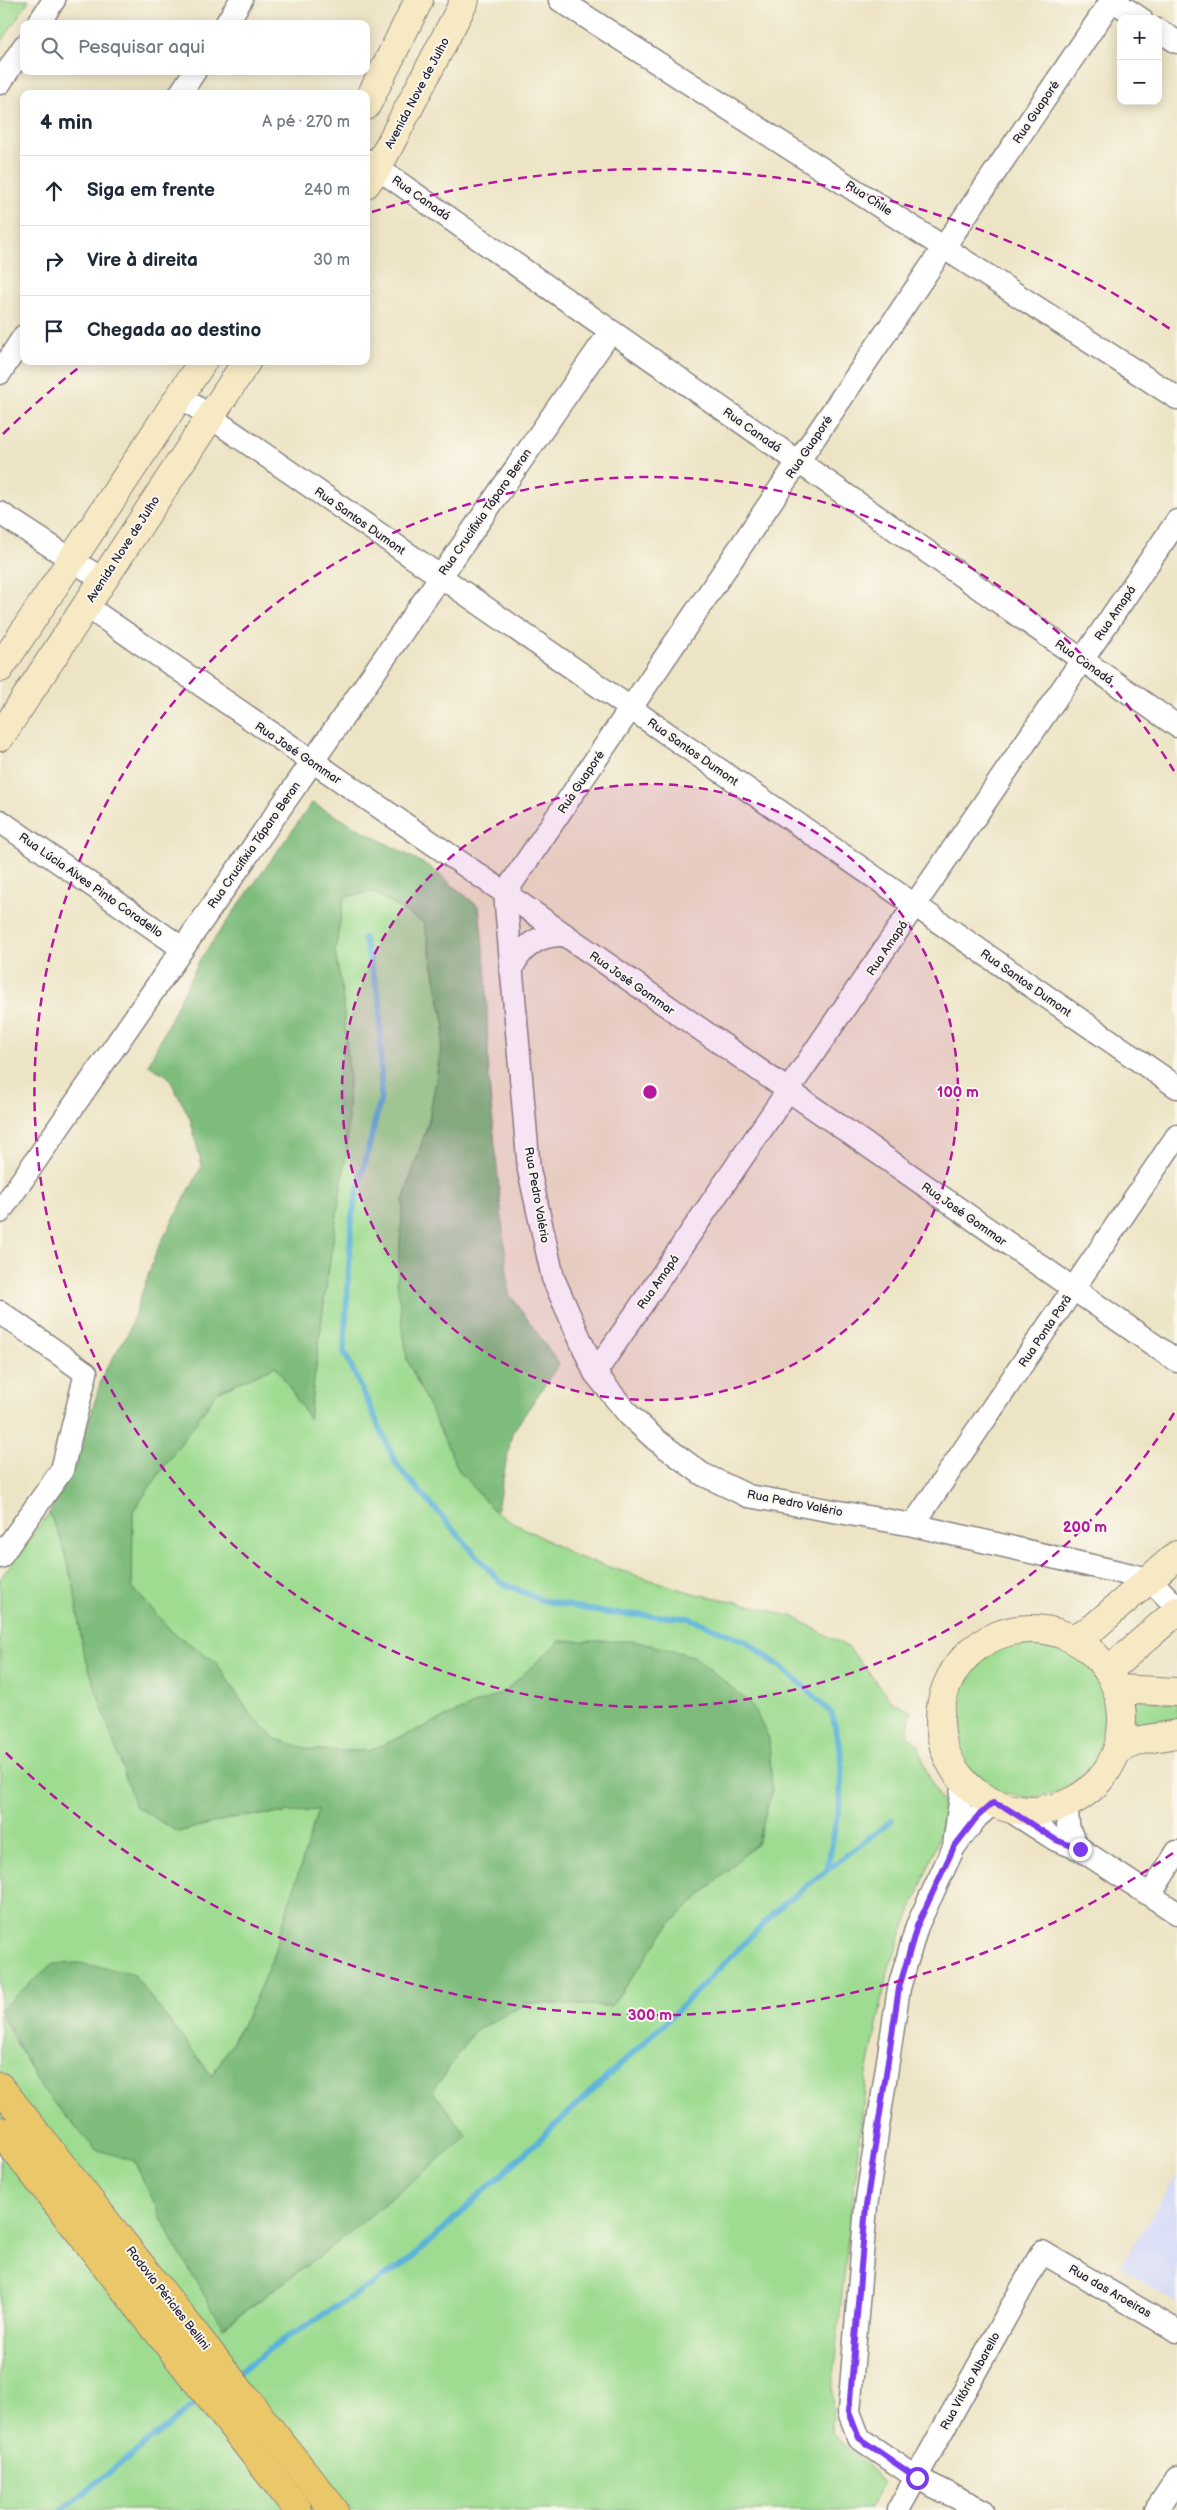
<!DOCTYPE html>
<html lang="pt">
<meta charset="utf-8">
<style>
:root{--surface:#fff;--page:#f2f2f3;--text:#1f2937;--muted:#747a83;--line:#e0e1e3}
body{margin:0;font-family:"Balsamiq Sans",sans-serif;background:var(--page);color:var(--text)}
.controls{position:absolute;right:15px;top:15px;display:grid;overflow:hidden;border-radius:10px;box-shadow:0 2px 12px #0003}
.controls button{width:45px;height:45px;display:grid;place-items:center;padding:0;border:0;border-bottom:1px solid var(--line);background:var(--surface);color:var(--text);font:25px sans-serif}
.stop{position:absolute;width:15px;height:15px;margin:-11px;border:4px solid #7c3aed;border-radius:50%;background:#fff}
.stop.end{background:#7c3aed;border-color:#fff;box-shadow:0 1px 5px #0008}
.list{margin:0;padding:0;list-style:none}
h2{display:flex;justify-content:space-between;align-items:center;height:65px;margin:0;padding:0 20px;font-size:21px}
h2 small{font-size:16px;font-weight:400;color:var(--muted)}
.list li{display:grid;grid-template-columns:32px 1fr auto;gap:15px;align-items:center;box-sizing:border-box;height:70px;padding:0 20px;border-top:1px solid var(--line)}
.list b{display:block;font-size:19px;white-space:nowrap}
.list em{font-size:16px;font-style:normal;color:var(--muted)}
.icon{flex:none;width:28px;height:28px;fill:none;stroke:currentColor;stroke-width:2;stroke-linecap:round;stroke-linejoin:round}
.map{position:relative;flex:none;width:1177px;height:2510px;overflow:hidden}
.search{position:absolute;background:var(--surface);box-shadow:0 2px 12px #0003;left:20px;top:20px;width:350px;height:55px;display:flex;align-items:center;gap:12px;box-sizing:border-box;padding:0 18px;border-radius:10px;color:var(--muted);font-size:19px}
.panel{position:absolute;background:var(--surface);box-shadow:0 2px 12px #0003;left:20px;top:90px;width:350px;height:275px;border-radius:10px}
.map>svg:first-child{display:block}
.built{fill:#d3d9f9}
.green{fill:#9edc91;stroke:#607f66}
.forest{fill:#7ebc7b;stroke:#506f5b}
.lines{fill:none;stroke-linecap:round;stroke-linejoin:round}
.stream{stroke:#5bb3d8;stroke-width:6}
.street-casing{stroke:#888380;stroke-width:25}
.secondary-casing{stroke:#888380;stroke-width:30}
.primary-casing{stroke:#888380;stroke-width:30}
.street{stroke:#fff;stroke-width:22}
.secondary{stroke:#f7e9c3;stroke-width:28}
.primary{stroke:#eac769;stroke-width:28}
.route{stroke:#7c3aed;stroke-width:6}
.ring{fill:none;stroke:#b5179e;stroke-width:2.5;stroke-dasharray:9 6}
.labels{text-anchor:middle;stroke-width:4;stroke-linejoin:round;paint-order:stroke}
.street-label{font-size:12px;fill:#22223b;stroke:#fbf7ec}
.centre{fill:#b5179e;stroke:#fbf7ec;stroke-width:2.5}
.ring-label{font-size:15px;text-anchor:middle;font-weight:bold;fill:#b5179e;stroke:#fbf7ec;stroke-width:4;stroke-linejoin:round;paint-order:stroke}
</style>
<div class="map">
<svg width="1177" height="2510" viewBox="0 0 1177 2510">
<rect width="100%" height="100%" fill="#fbf7ec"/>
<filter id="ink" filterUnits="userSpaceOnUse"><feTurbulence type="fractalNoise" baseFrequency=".02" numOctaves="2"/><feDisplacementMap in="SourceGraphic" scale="10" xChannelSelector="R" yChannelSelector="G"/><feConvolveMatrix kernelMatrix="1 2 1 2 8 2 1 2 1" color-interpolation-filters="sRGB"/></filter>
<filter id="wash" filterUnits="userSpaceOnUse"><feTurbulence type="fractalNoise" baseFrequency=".0096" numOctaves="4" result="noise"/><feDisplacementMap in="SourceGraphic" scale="20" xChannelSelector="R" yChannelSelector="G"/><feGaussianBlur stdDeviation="1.12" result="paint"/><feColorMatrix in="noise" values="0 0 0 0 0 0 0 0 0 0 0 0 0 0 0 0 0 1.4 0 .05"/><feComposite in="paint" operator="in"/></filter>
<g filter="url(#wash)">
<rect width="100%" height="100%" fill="#ede4c5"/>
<path class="built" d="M 1177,2175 L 1177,2303 L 1120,2266 Z"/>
<path class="green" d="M 0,0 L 29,0 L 0,44 Z
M 373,892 L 424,923 L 445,1026 L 429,1120 L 403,1202 L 459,1471 L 496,1513 L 577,1557 L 696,1594 L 738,1602 L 794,1617 L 849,1648 L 893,1703 L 911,1711 L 907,1736 L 918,1744 L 928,1775 L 946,1811 L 935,1849 L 889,1967 L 866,2078 L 833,2375 L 832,2434 L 870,2468 L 883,2483 L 868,2510 L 0,2510 L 0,2014 L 42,2089 L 95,2149 L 134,2160 L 173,2242 L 224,2327 L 337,2243 L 467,2136 L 433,2091 L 473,2032 L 527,2003 L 611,2006 L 670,1924 L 758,1842 L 772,1790 L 560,1641 L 505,1691 L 369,1751 L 312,1750 L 276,1739 L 250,1714 L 216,1662 L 172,1632 L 132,1587 L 133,1511 L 217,1392 L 276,1366 L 309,1418 L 327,1280 L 347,1148 L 349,1074 L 342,991 L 335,952 L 344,897 Z
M 49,1513 L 61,1540 L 74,1587 L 83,1651 L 178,1832 L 236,1817 L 318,1810 L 271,1962 L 247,2017 L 212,2076 L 132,1973 L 52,1964 L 0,2010 L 0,1579 Z
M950 1718a79 79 0 1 1 158 0a79 79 0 1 1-158 0Z
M 1134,1699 L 1177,1703 L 1177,1720 L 1160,1720 L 1140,1729 L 1134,1727 Z"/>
<path class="forest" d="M 312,803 L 430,867 L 479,907 L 486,976 L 489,1083 L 509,1293 L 559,1364 L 512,1433 L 496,1513 L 459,1471 L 407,1360 L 397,1282 L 403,1202 L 429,1120 L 445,1026 L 424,923 L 373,892 L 344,897 L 335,952 L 342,991 L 349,1074 L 347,1148 L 327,1280 L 309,1419 L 276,1366 L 217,1392 L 133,1511 L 132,1587 L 172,1632 L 216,1662 L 250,1714 L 276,1739 L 312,1750 L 369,1751 L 505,1691 L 560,1641 L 634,1641 L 694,1656 L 751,1704 L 769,1738 L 772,1790 L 758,1842 L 670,1924 L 611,2006 L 527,2003 L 473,2032 L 433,2091 L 467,2136 L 337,2243 L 223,2327 L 173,2242 L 134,2161 L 95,2149 L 42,2089 L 0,2010 L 52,1964 L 79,1963 L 132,1973 L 212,2076 L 247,2017 L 271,1962 L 318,1810 L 236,1817 L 178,1832 L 135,1806 L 83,1651 L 74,1587 L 61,1540 L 49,1513 L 76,1464 L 103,1374 L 128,1333 L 157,1250 L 202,1166 L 190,1118 L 168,1076 L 148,1065 L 200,959 Z"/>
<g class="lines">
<path class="stream" d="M 364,938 L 380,1001 L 381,1097 L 352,1215 L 344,1351 L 398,1467 L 500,1582 L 541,1600 L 606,1613 L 689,1618 L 747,1642 L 785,1670 L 808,1690 L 832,1714 L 842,1758 L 840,1800 L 827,1870
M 236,2374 L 286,2338 L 410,2260 L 668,2020 L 782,1905 L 892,1820
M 62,2510 L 202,2399"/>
</g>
</g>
<g filter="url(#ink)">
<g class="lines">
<defs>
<path id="street" d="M 560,0 L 1177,398
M 1112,0 L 505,893 L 529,1170 L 553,1278 L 595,1373 L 629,1415 L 656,1440 L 702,1474 L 748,1496 L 913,1525 L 1149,1579 L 1177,1607
M 1112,0 L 1141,19
M 38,24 L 54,0
M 226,24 L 241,0
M 1158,30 L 1177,42
M 0,83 L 24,46
M 180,94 L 195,71
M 366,160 L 1177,726
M 0,373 L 24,336
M 180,396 L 1177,1087
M 0,513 L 103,580
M 86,606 L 505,893 L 1177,1361
M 0,821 L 182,948
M 511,970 C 521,947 538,934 564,935
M 0,1212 L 611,331
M 0,1312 L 86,1373 L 62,1470 L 0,1557
M 595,1373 L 1177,521
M 913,1525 L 1177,1136
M 1067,1803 C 1067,1824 1067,1832 1080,1849
M 1006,1808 L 1056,1840 L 1080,1849 L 1177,1913
M 954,1846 L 963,1780
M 1150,1895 L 1177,1852
M 898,2510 L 1042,2252 L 1177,2331
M 982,2510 L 917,2478 L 859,2438 L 849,2412 L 866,2206 L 899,1988 L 917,1926 L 954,1847 L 977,1817 L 993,1803
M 1156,2510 L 1177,2478"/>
<path id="secondary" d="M 366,106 L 419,0
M 366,184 L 378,167 L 465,0
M 0,668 L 203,361
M 0,737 L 247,361
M940 1720a91 91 0 1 1 182 0a91 91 0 1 1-182 0Z
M 1073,1638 L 1092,1629 L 1177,1555
M 1108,1671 L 1177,1611
M 1117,1689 L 1177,1692
M 1117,1750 L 1141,1740 L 1177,1734"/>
<path id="primary" d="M 0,2087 L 334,2510
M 0,2131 L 298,2510"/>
</defs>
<use href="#street" class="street-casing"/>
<use href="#secondary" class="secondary-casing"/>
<use href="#primary" class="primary-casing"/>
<use href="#street" class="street"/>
<use href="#secondary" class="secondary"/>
<use href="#primary" class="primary"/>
</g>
</g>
<g class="lines" filter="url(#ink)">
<path class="route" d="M 917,2478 L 859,2438 L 849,2412 L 866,2206 L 899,1988 L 917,1926 L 954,1847 L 977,1817 L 993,1803 L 1006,1808 L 1056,1840 L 1080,1849"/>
</g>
<circle cx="650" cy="1092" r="308" fill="#b5179e" fill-opacity=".12"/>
<g class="ring">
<circle cx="650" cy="1092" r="308"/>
<path d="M1174 1413A615 615 0 1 1 1174 771"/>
<path d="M1173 1853A923 923 0 0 1 3 1750M3 434A923 923 0 0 1 82 365M372 212A923 923 0 0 1 1173 331"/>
</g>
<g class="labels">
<g class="street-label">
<text transform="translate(417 93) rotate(-62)" y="4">Avenida Nove de Julho</text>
<text transform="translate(1036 112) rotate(-56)" y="4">Rua Guaporé</text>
<text transform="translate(421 198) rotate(35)" y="4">Rua Canadá</text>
<text transform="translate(869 198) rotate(33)" y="4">Rua Chile</text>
<text transform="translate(752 430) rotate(35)" y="4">Rua Canadá</text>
<text transform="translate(809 447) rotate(-56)" y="4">Rua Guaporé</text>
<text transform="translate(485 512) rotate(-55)" y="4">Rua Crucifixia Táparo Beran</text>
<text transform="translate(360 521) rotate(35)" y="4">Rua Santos Dumont</text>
<text transform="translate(123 549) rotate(-57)" y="4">Avenida Nove de Julho</text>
<text transform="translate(1115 613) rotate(-56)" y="4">Rua Amapá</text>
<text transform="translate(1084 662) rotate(35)" y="4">Rua Canadá</text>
<text transform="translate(693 752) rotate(35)" y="4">Rua Santos Dumont</text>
<text transform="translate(298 753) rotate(34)" y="4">Rua José Gommar</text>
<text transform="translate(581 782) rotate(-56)" y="4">Rua Guaporé</text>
<text transform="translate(254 845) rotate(-55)" y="4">Rua Crucifixia Táparo Beran</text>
<text transform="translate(91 885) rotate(35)" y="4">Rua Lúcia Alves Pinto Coradello</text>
<text transform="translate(887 948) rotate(-56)" y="4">Rua Amapá</text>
<text transform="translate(632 983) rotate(35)" y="4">Rua José Gommar</text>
<text transform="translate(1026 983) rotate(35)" y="4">Rua Santos Dumont</text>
<text transform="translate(537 1195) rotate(80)" y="4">Rua Pedro Valério</text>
<text transform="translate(964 1214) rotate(35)" y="4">Rua José Gommar</text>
<text transform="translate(658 1282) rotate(-55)" y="4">Rua Amapá</text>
<text transform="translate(1045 1331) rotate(-56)" y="4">Rua Ponta Porâ</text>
<text transform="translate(795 1503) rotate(11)" y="4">Rua Pedro Valério</text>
<text transform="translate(1110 2291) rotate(30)" y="4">Rua das Aroeiras</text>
<text transform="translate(168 2298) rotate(52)" y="4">Rodovia Péricles Bellini</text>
<text transform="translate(970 2381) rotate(-61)" y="4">Rua Vitório Albarello</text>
</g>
</g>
<circle cx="650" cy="1092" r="8" class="centre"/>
<g class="ring-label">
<text x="958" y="1097">100 m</text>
<text x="1085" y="1532">200 m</text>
<text x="650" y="2020">300 m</text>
</g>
</svg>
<div class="controls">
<button>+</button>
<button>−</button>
</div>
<div class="stop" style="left:917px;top:2478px"></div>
<div class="stop end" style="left:1080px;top:1849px"></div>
<div class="search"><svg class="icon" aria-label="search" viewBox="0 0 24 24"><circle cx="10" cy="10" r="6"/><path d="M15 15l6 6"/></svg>Pesquisar aqui</div>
<section class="panel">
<h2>4 min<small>A pé · 270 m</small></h2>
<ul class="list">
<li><svg class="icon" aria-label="ahead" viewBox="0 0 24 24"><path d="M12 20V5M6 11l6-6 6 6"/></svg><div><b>Siga em frente</b></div><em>240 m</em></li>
<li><svg class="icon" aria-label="right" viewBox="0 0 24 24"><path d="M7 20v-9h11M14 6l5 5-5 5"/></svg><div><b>Vire à direita</b></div><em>30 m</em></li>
<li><svg class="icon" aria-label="arrive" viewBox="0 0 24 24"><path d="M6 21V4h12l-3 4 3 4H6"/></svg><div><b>Chegada ao destino</b></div></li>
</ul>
</section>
</div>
